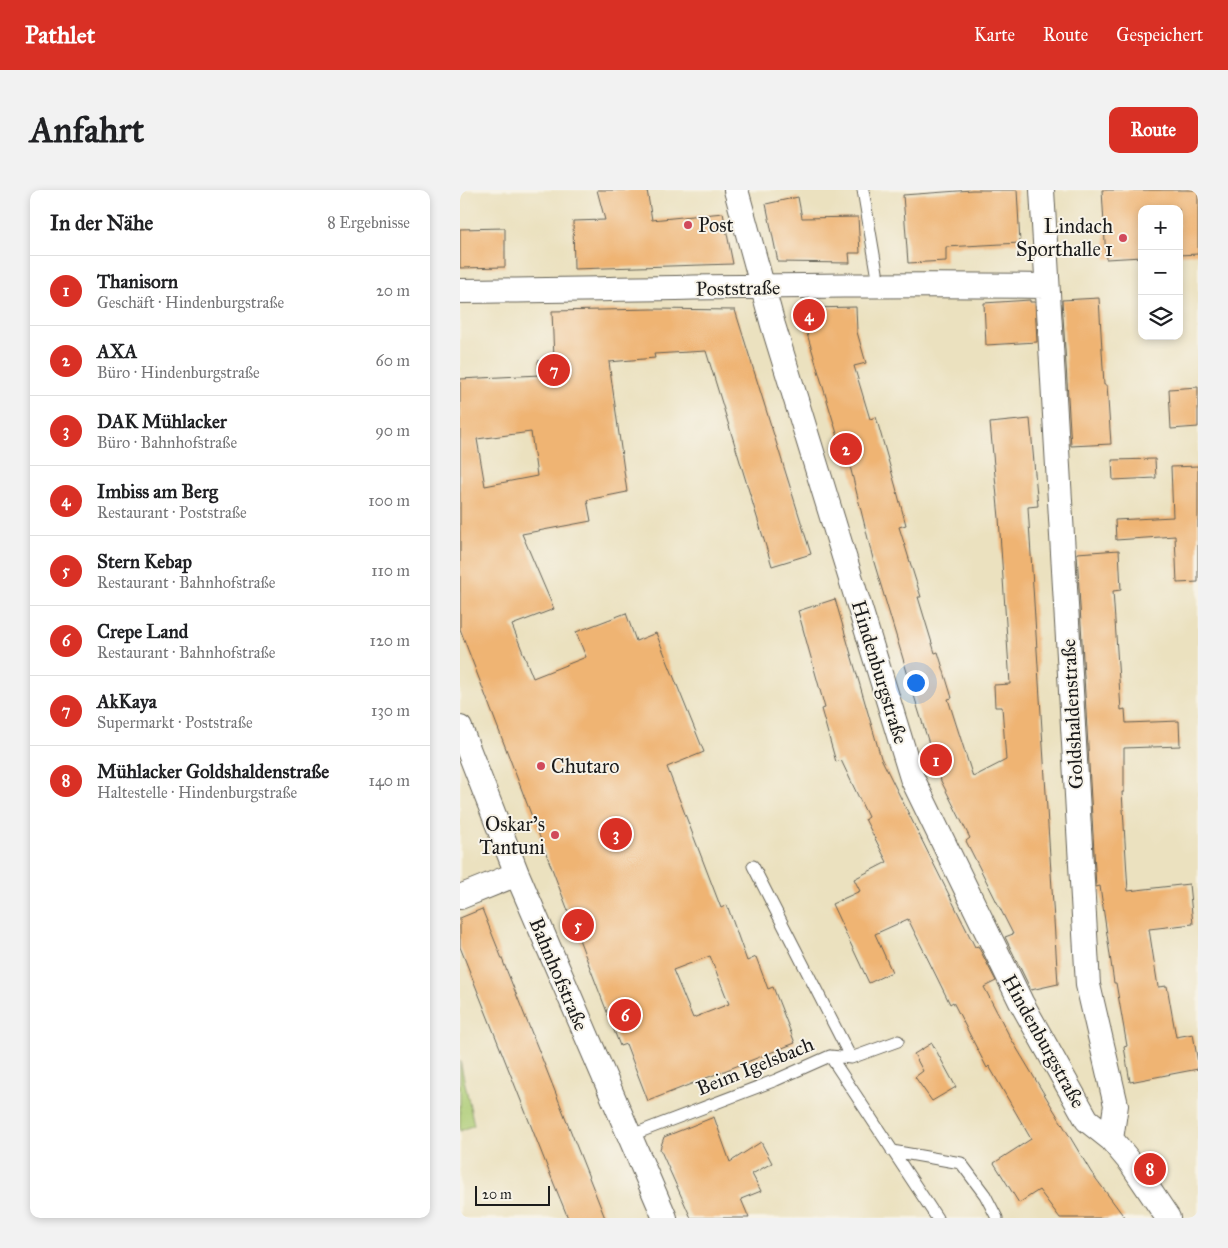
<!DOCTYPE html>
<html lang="de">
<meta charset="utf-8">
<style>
:root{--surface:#fff;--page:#f2f2f2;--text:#202124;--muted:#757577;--line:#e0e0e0;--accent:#d93025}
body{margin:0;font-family:"IM FELL Great Primer",serif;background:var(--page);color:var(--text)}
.controls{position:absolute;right:15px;top:15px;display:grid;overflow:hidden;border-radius:10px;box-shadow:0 2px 8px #0003}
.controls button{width:45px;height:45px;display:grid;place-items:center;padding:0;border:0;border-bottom:1px solid var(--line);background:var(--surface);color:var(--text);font:25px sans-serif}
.scale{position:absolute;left:15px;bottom:12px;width:75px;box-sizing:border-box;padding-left:5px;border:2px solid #1c1c1c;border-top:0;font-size:14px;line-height:18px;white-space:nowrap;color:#1c1c1c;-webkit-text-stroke:4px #f7f3e8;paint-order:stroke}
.you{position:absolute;left:455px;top:492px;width:18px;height:18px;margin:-12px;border:4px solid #fff;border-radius:50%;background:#1a73e8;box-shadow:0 0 0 8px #1a73e833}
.badge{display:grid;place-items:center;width:32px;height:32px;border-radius:50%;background:var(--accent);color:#fff;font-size:16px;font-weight:700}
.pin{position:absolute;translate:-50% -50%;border:2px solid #fff;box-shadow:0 1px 5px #0006}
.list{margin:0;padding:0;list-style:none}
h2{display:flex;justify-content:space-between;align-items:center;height:65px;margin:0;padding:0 20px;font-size:21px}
h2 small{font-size:16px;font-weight:400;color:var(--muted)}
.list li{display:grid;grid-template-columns:32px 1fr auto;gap:15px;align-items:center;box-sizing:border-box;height:70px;padding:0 20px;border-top:1px solid var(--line)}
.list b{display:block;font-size:19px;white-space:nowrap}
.list p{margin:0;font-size:16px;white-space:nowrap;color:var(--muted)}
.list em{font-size:16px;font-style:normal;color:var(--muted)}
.icon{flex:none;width:28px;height:28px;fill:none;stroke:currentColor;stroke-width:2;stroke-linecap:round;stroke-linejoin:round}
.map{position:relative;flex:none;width:738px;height:1028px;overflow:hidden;border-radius:10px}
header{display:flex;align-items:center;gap:30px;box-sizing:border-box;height:70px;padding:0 25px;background:var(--accent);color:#fff}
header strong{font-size:24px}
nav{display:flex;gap:28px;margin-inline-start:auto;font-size:18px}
.intro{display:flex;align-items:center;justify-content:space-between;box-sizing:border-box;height:120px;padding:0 30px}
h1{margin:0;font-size:35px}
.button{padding:12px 22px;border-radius:10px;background:var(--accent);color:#fff;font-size:18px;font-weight:700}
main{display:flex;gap:30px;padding:0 30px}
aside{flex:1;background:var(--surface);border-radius:10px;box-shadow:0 2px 8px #0003}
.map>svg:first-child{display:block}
.green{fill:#abcb72;stroke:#647447}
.building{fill:#efb473;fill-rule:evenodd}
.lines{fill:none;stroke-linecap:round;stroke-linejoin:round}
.lane-casing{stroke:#646155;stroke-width:13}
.street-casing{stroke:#646155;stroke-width:26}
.lane{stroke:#fff;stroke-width:11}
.street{stroke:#fff;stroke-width:24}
.poi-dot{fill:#d1495b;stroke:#f7f3e8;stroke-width:2}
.labels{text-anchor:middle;stroke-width:4;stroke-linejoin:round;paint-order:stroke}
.poi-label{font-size:20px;fill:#1c1c1c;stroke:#f7f3e8;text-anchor:start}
.street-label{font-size:20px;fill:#1c1c1c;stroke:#f7f3e8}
</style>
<header>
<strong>Pathlet</strong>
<nav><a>Karte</a><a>Route</a><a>Gespeichert</a></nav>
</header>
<div class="intro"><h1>Anfahrt</h1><a class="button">Route</a></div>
<main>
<aside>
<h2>In der Nähe<small>8 Ergebnisse</small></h2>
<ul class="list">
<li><span class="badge">1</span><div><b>Thanisorn</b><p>Geschäft · Hindenburgstraße</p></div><em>20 m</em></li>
<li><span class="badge">2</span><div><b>AXA</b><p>Büro · Hindenburgstraße</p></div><em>60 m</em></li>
<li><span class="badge">3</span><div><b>DAK Mühlacker</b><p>Büro · Bahnhofstraße</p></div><em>90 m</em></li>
<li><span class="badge">4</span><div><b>Imbiss am Berg</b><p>Restaurant · Poststraße</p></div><em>100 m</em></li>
<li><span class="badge">5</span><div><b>Stern Kebap</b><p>Restaurant · Bahnhofstraße</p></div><em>110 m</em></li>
<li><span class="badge">6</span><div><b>Crepe Land</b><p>Restaurant · Bahnhofstraße</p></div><em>120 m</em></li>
<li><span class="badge">7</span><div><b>AkKaya</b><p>Supermarkt · Poststraße</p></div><em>130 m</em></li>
<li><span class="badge">8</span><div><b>Mühlacker Goldshaldenstraße</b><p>Haltestelle · Hindenburgstraße</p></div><em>140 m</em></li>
</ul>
</aside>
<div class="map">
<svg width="738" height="1028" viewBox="0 0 738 1028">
<rect width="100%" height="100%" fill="#f7f3e8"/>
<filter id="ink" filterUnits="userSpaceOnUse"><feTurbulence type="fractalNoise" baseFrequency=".02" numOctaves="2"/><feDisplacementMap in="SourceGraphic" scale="10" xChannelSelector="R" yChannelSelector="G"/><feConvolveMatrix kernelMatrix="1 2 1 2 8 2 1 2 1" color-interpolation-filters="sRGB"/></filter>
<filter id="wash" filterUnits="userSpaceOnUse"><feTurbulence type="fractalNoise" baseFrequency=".0096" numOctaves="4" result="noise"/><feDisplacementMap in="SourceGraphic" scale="20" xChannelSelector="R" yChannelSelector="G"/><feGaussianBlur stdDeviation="1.12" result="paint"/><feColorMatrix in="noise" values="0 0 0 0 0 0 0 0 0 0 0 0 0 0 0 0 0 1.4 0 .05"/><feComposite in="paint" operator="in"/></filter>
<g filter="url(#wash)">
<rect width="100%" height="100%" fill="#ebe1bf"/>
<path class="green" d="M 0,871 L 14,935 L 0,941 Z"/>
<g id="blocks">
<path class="building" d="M 137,0 L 187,0 L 192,30 L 263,23 L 273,74 L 114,79 L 113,31 L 145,30 Z
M 512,0 L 557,0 L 560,53 L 486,57 L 486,71 L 448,73 L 443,5 Z
M 642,0 L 738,0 L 738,64 L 719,65 L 719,19 L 682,19 L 682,67 L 646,69 Z
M 338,7 L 342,28 L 398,27 L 400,63 L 389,63 L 390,73 L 318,72 L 306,14 Z
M 45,38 L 45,77 L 0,78 L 0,39 Z
M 639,108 L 644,195 L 647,195 L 651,254 L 611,256 L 602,110 Z
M 570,110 L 570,112 L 575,112 L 577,152 L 526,155 L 524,113 Z
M 396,117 L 397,142 L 406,173 L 394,176 L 410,229 L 416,227 L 435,294 L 446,335 L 439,337 L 461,407 L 458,407 L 475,463 L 478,462 L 492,508 L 488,509 L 513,587 L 546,570 L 542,517 L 535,517 L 534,495 L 550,494 L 539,328 L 530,233 L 570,229 L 578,316 L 568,317 L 598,794 L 571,800 L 545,747 L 553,744 L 506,651 L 510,648 L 481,591 L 459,522 L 413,369 L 390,276 L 387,277 L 342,127 L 349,118 Z
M 192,119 L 275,120 L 351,364 L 312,376 L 246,161 L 194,164 L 195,168 L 149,172 L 167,302 L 127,310 L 131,331 L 62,344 L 94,419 L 52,435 L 73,488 L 126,467 L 116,442 L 166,423 L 176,451 L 196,443 L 244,562 L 207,577 L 261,718 L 267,715 L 287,771 L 296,767 L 308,799 L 313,797 L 335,853 L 188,911 L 166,854 L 160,856 L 0,439 L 0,189 L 80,185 L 78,171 L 94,169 L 92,121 ZM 71,242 L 77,286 L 25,296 L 17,249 ZM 250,766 L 269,814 L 233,828 L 213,780 Z
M 738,197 L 738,237 L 711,239 L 709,199 Z
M 695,269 L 696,288 L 653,290 L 652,270 Z
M 738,276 L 738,392 L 717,393 L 715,346 L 656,350 L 655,330 L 713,327 L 711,277 Z
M 659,360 L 661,400 L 653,401 L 661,520 L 665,519 L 666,533 L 719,531 L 720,556 L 664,558 L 664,602 L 662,602 L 668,701 L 729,694 L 733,734 L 689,739 L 698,797 L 707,796 L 716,847 L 733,844 L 738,873 L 738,879 L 670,892 L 664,857 L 667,856 L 656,793 L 654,793 L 640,696 L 636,697 L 617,363 Z
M 375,409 L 421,568 L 515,757 L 518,756 L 536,791 L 524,797 L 550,847 L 631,982 L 665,1028 L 600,1028 L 579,1000 L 559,1013 L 534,973 L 571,949 L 529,876 L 527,878 L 493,812 L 490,814 L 448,729 L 415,744 L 432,782 L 409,793 L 372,714 L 400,701 L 394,689 L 427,672 L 405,629 L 408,627 L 381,570 L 376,572 L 361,519 L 365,518 L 338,421 Z
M 22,719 L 85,876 L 145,1028 L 108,1028 L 94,994 L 0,757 L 0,728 Z
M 472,853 L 496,897 L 472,911 L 455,887 L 463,881 L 454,864 Z
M 254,927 L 270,972 L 301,952 L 312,973 L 292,984 L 301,1001 L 281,1009 L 289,1028 L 231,1028 L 200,959 L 204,947 Z"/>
</g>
</g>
<g filter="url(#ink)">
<use href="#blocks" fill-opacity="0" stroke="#646155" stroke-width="1"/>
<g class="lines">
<defs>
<path id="lane" d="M 403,0 L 419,94
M 293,676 L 391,868
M 370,866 L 477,1028
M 169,946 L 316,890 L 370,866 L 391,868 L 438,851
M 432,961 L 501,973 L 525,1005 L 537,1028"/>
<path id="street" d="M 276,0 L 313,135 L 452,588 L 561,812 L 627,930 L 651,949 L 671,973 L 708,1028
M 582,0 L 628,795 L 656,915 L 651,949
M 0,101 C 195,99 391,93 586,96
M 0,538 L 57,684 L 205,1028
M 0,707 L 57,684"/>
</defs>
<use href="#lane" class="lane-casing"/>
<use href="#street" class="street-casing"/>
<use href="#lane" class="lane"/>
<use href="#street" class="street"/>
</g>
</g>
<g class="poi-dot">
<circle cx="228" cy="35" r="5"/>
<circle cx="663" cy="48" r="5"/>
<circle cx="81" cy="576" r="5"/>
<circle cx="95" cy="645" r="5"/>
</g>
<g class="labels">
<g class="poi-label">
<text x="238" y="42">Post</text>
<text x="653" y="43" text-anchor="end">Lindach<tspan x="653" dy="23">Sporthalle 1</tspan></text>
<text x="91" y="583">Chutaro</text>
<text x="85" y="641" text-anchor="end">Oskar's<tspan x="85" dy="23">Tantuni</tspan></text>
</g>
<g class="street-label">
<text transform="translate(278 98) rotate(-1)" y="7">Poststraße</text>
<text transform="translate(420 482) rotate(73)" y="7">Hindenburgstraße</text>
<text transform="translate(612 524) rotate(-93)" y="7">Goldshaldenstraße</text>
<text transform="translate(99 784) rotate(67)" y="7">Bahnhofstraße</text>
<text transform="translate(584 851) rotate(61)" y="7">Hindenburgstraße</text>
<text transform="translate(295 876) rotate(-22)" y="7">Beim Igelsbach</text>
</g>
</g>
</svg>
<div class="controls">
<button>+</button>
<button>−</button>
<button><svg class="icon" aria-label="layers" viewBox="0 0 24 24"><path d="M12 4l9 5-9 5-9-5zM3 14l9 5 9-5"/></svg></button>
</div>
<div class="scale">20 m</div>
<div class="you"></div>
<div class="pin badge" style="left:476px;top:570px">1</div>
<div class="pin badge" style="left:386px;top:259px">2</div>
<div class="pin badge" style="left:156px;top:644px">3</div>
<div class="pin badge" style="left:349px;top:125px">4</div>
<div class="pin badge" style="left:118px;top:735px">5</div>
<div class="pin badge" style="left:165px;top:825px">6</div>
<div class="pin badge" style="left:94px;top:180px">7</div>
<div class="pin badge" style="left:690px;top:979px">8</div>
</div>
</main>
